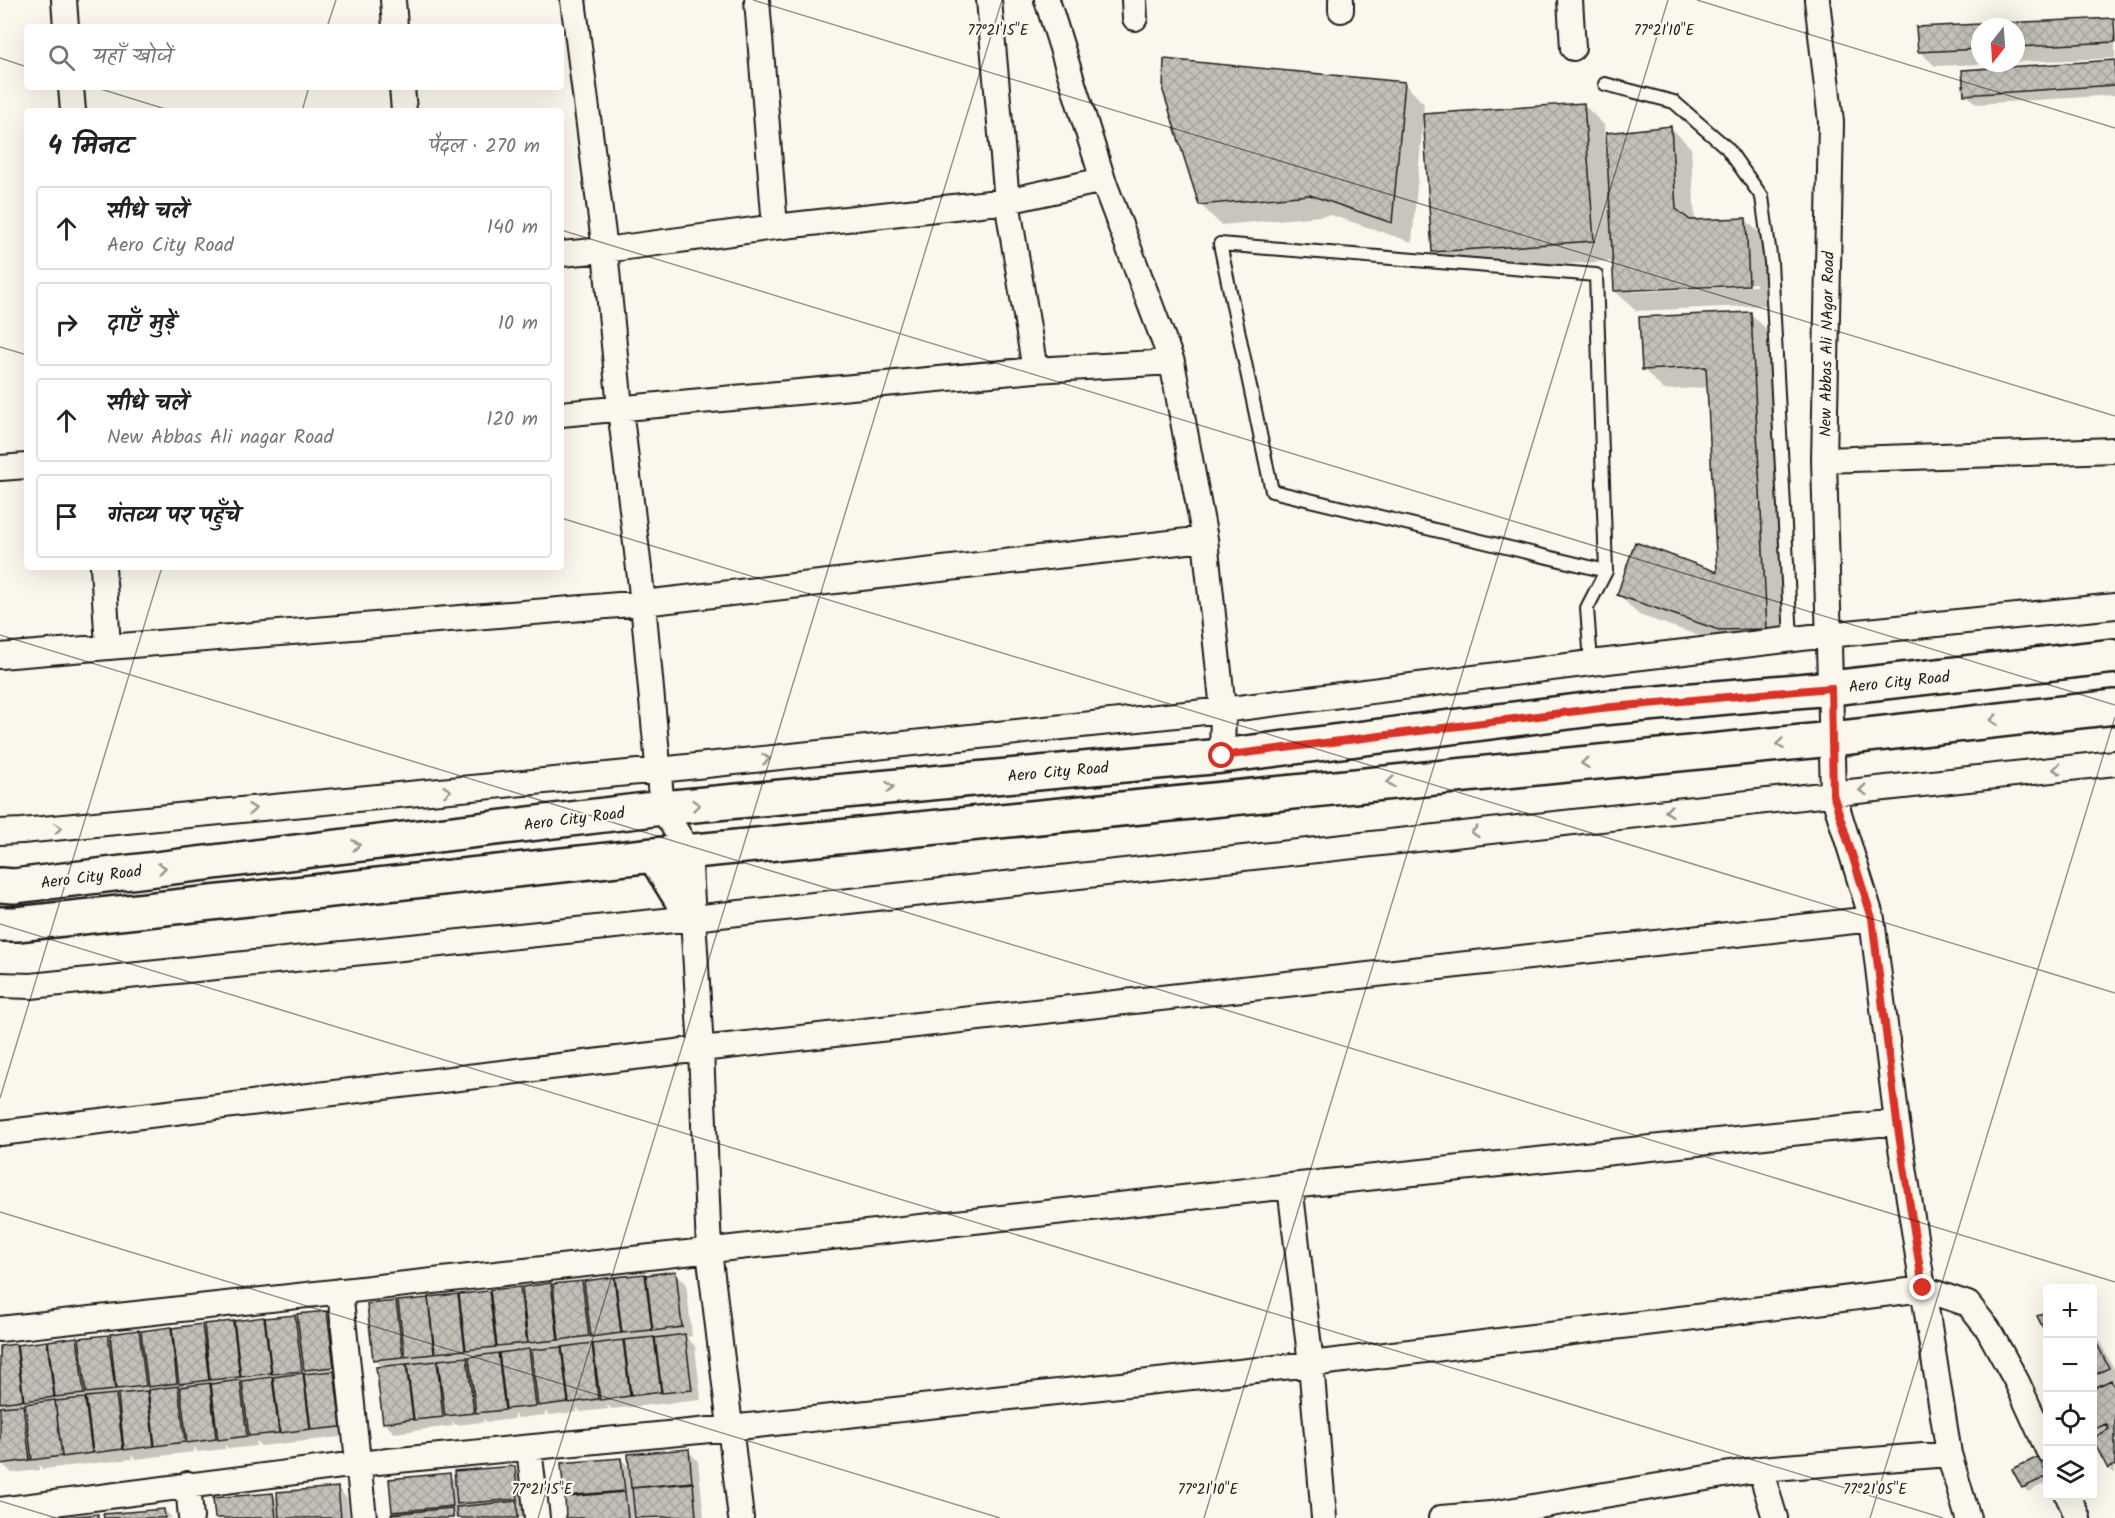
<!DOCTYPE html>
<html lang="hi">
<meta charset="utf-8">
<style>
:root{--surface:#fff;--page:#f2f2f2;--text:#222;--muted:#767676;--line:#e0e0e0}
body{margin:0;font-family:Kalam,"Playpen Sans Deva",sans-serif;background:var(--page);color:var(--text)}
.controls{position:absolute;right:18px;bottom:18px;display:grid;overflow:hidden;border-radius:6px;box-shadow:0 6px 24px #0002}
.controls button{width:54px;height:54px;display:grid;place-items:center;padding:0;border:0;border-bottom:2px solid var(--line);background:var(--surface);color:var(--text);font:30px sans-serif}
.compass{position:absolute;left:1971px;top:18px;width:54px;height:54px;border-radius:50%;background:var(--surface);box-shadow:0 6px 24px #0002;rotate:197deg}
.stop{position:absolute;width:18px;height:18px;margin:-14px;border:4px solid #d93025;border-radius:50%;background:#fff}
.stop.end{background:#d93025;border-color:#fff;box-shadow:0 2px 6px #0008}
.list{margin:0;padding:0;list-style:none}
h2{display:flex;justify-content:space-between;align-items:center;height:78px;margin:0;padding:0 24px;font-size:26px}
h2 small{font-size:20px;font-weight:400;color:var(--muted)}
.list li{display:grid;grid-template-columns:39px 1fr auto;gap:18px;align-items:center;box-sizing:border-box;height:84px;margin:0 12px 12px;padding:0 12px;border:2px solid var(--line);border-radius:6px}
.list b{display:block;font-size:22px;white-space:nowrap}
.list p{margin:0;font-size:20px;white-space:nowrap;color:var(--muted)}
.list em{font-size:20px;font-style:normal;color:var(--muted)}
.icon{flex:none;width:33px;height:33px;fill:none;stroke:currentColor;stroke-width:2;stroke-linecap:round;stroke-linejoin:round}
.map{position:relative;flex:none;width:2115px;height:1518px;overflow:hidden}
.search{position:absolute;background:var(--surface);box-shadow:0 6px 24px #0002;left:24px;top:24px;width:540px;height:66px;display:flex;align-items:center;gap:15px;box-sizing:border-box;padding:0 21px;border-radius:6px;color:var(--muted);font-size:22px}
.panel{position:absolute;background:var(--surface);box-shadow:0 6px 24px #0002;left:24px;top:108px;width:540px;height:462px;border-radius:6px}
.map>svg:first-child{display:block}
.shadow{fill:#0003;fill-rule:evenodd}
.building{fill:url(#building-cross-hatch);stroke:#1c1c1c;stroke-width:1.5}
.lines{fill:none;stroke-linecap:round;stroke-linejoin:round}
.lane-casing{stroke:#1c1c1c;stroke-width:16}
.street-casing{stroke:#1c1c1c;stroke-width:28}
.secondary-casing{stroke:#1c1c1c;stroke-width:38}
.lane{stroke:#fbf7ec;stroke-width:12}
.street{stroke:#fbf7ec;stroke-width:24}
.secondary{stroke:#fbf7ec;stroke-width:33}
.oneway{stroke:#97948e}
.route{stroke:#d93025;stroke-width:8}
.ticks{fill:none;stroke:#1c1c1c;stroke-width:1.5;stroke-opacity:0.45}
.labels{text-anchor:middle;stroke-width:4.5;stroke-linejoin:round;paint-order:stroke}
.street-label{font-size:16px;fill:#1c1c1c;stroke:#fbf7ec}
.ticks-label{font-size:15px;text-anchor:middle;fill:#1c1c1c;stroke:#fbf7ec;stroke-width:4.5;stroke-linejoin:round;paint-order:stroke}
</style>
<div class="map">
<svg width="2115" height="1518" viewBox="0 0 2115 1518">
<defs>
<pattern id="building-cross-hatch" width="8" height="8" patternUnits="userSpaceOnUse" patternTransform="scale(1.5)"><rect width="8" height="8" fill="#c3c0b8"/><path d="M0 0l8 8M0 8l8-8" fill="none" stroke="#a7a49e"/></pattern>
</defs>
<rect width="100%" height="100%" fill="#fbf7ec"/>
<filter id="ink" filterUnits="userSpaceOnUse"><feTurbulence type="fractalNoise" baseFrequency=".0167" numOctaves="2"/><feDisplacementMap in="SourceGraphic" scale="12" xChannelSelector="R" yChannelSelector="G"/><feConvolveMatrix kernelMatrix="1 2 1 2 8 2 1 2 1" color-interpolation-filters="sRGB"/></filter>
<g filter="url(#ink)">
<path class="shadow" d="M 2113,19 L 2115,21 L 2115,58 L 2016,62 L 2016,27 L 1980,27 L 1980,63 L 2005,63 L 1935,66 L 1919,51 L 1918,28 Z
M 2115,62 L 2115,95 L 1976,104 L 1966,94 Z
M 1404,83 L 1424,104 L 1423,115 L 1584,105 L 1604,125 L 1606,157 L 1671,128 L 1691,148 L 1695,222 L 1745,219 L 1766,240 L 1768,305 L 1636,311 L 1615,291 L 1614,261 L 1454,271 L 1433,251 L 1425,120 L 1423,120 L 1412,242 L 1331,215 L 1221,225 L 1200,204 ZM 1756,283 L 1756,286 L 1633,292 L 1633,289 Z
M 1750,313 L 1771,334 L 1787,649 L 1741,650 L 1639,615 L 1619,595 L 1719,574 L 1709,387 L 1664,390 L 1643,369 Z
M 675,1273 L 686,1283 L 692,1336 L 686,1337 L 695,1346 L 701,1400 L 612,1409 L 607,1405 L 608,1409 L 581,1412 L 577,1408 L 577,1412 L 549,1415 L 545,1411 L 545,1415 L 518,1418 L 514,1414 L 514,1419 L 487,1422 L 483,1418 L 484,1422 L 456,1425 L 452,1421 L 453,1426 L 394,1433 L 384,1422 L 383,1368 L 375,1359 L 369,1305 L 457,1295 L 461,1300 L 489,1293 L 493,1297 L 519,1288 L 524,1293 L 551,1285 L 555,1289 L 582,1282 L 587,1287 L 613,1279 L 617,1283 L 617,1278 Z
M 326,1313 L 337,1323 L 350,1436 L 261,1446 L 256,1441 L 256,1446 L 229,1449 L 225,1445 L 225,1449 L 198,1452 L 194,1447 L 194,1452 L 136,1459 L 131,1455 L 132,1459 L 43,1469 L 39,1465 L 39,1470 L 12,1473 L 2,1463 L 0,1348 L 77,1339 L 81,1344 L 108,1336 L 112,1340 L 139,1332 L 143,1337 L 170,1329 L 174,1333 L 201,1326 L 206,1330 L 205,1326 L 295,1316 L 300,1321 Z
M 2092,1327 L 2115,1371 L 2115,1380 L 2111,1382 L 2115,1386 L 2115,1474 L 2109,1468 L 2097,1437 L 2092,1432 Z
M 688,1451 L 698,1461 L 704,1518 L 568,1518 L 562,1464 L 621,1459 L 631,1469 Z
M 2038,1458 L 2048,1473 L 2048,1482 L 2028,1492 L 2023,1487 Z
M 514,1468 L 524,1478 L 527,1509 L 523,1509 L 526,1513 L 527,1518 L 393,1518 L 397,1515 L 393,1511 L 449,1475 L 456,1482 Z
M 337,1488 L 347,1498 L 349,1518 L 216,1518 L 273,1494 L 279,1500 Z
M 164,1510 L 172,1518 L 105,1518 Z"/>
<path class="building" d="M 2114,18 L 2115,42 L 2016,47 L 2016,27 L 1980,27 L 1980,49 L 1918,52 L 1916,27 Z
M 1164,59 L 1405,82 L 1392,223 L 1310,195 L 1199,205 L 1163,91 Z
M 2115,60 L 2115,85 L 1964,95 L 1962,70 Z
M 1584,103 L 1594,241 L 1432,252 L 1423,114 Z
M 1671,126 L 1676,209 L 1690,220 L 1746,218 L 1749,285 L 1614,291 L 1606,133 Z
M 1751,312 L 1767,629 L 1719,630 L 1617,595 L 1635,542 L 1717,572 L 1706,367 L 1642,370 L 1639,317 Z
M 676,1271 L 682,1327 L 653,1331 L 646,1275 Z
M 645,1274 L 652,1330 L 622,1333 L 615,1277 Z
M 614,1277 L 621,1333 L 591,1337 L 584,1281 Z
M 582,1281 L 589,1336 L 559,1340 L 553,1284 Z
M 551,1283 L 558,1340 L 528,1343 L 522,1287 Z
M 520,1287 L 527,1343 L 497,1346 L 490,1290 Z
M 489,1291 L 496,1347 L 466,1350 L 459,1294 Z
M 458,1294 L 465,1350 L 435,1353 L 428,1297 Z
M 428,1298 L 434,1354 L 405,1357 L 398,1301 Z
M 396,1301 L 403,1357 L 373,1360 L 367,1304 Z
M 2048,1310 L 2048,1338 L 2037,1316 Z
M 327,1311 L 334,1367 L 304,1370 L 297,1314 Z
M 295,1315 L 302,1371 L 272,1374 L 265,1318 Z
M 264,1317 L 271,1373 L 241,1377 L 234,1321 Z
M 233,1321 L 240,1377 L 210,1380 L 204,1324 Z
M 202,1324 L 209,1380 L 179,1384 L 172,1328 Z
M 171,1327 L 177,1383 L 148,1387 L 141,1331 Z
M 139,1330 L 146,1386 L 116,1389 L 110,1334 Z
M 685,1334 L 692,1390 L 662,1393 L 655,1338 Z
M 2092,1334 L 2109,1368 L 2092,1376 Z
M 108,1335 L 115,1390 L 86,1393 L 79,1338 Z
M 77,1337 L 84,1394 L 55,1397 L 48,1341 Z
M 654,1337 L 661,1392 L 631,1396 L 624,1340 Z
M 623,1340 L 630,1396 L 600,1400 L 593,1344 Z
M 47,1341 L 54,1397 L 24,1401 L 17,1345 Z
M 592,1343 L 598,1399 L 569,1403 L 562,1347 Z
M 16,1344 L 23,1400 L 0,1403 L 0,1346 Z
M 561,1347 L 568,1402 L 538,1406 L 531,1350 Z
M 529,1349 L 536,1406 L 506,1409 L 499,1353 Z
M 498,1353 L 505,1410 L 476,1413 L 469,1357 Z
M 467,1357 L 474,1413 L 445,1416 L 438,1360 Z
M 437,1361 L 443,1417 L 414,1420 L 407,1364 Z
M 406,1364 L 413,1419 L 383,1423 L 376,1367 Z
M 334,1371 L 341,1427 L 311,1430 L 304,1374 Z
M 303,1373 L 310,1429 L 280,1433 L 273,1377 Z
M 272,1377 L 279,1433 L 249,1436 L 242,1381 Z
M 240,1380 L 247,1436 L 218,1440 L 211,1384 Z
M 2111,1380 L 2115,1388 L 2115,1465 L 2108,1469 L 2092,1439 L 2109,1429 L 2106,1424 L 2092,1430 L 2092,1389 Z
M 210,1383 L 216,1439 L 187,1443 L 180,1387 Z
M 178,1386 L 185,1442 L 155,1446 L 148,1390 Z
M 147,1391 L 154,1446 L 124,1450 L 118,1394 Z
M 116,1394 L 123,1449 L 93,1453 L 86,1397 Z
M 85,1398 L 92,1453 L 62,1457 L 55,1401 Z
M 55,1400 L 62,1456 L 32,1460 L 25,1404 Z
M 23,1405 L 30,1460 L 0,1464 L 0,1407 Z
M 689,1449 L 692,1482 L 631,1488 L 628,1454 Z
M 2038,1457 L 2048,1476 L 2022,1488 L 2012,1469 Z
M 621,1458 L 625,1491 L 564,1496 L 561,1463 Z
M 515,1466 L 518,1499 L 457,1504 L 454,1471 Z
M 450,1473 L 453,1506 L 392,1512 L 389,1479 Z
M 693,1483 L 696,1516 L 635,1518 L 632,1488 Z
M 338,1487 L 341,1518 L 279,1518 L 277,1492 Z
M 625,1492 L 628,1518 L 566,1518 L 565,1497 Z
M 273,1493 L 276,1518 L 215,1518 L 213,1498 Z
M 517,1501 L 518,1518 L 457,1518 L 456,1507 Z
M 452,1508 L 453,1518 L 392,1518 L 391,1514 Z
M 164,1509 L 165,1518 L 104,1518 L 103,1514 Z
M 98,1514 L 98,1518 L 55,1518 Z"/>
<g class="lines">
<defs>
<path id="lane" d="M 1605,84 L 1674,102 L 1727,148 L 1762,197 L 1771,262 L 1791,639
M 1591,663 L 1587,608 L 1606,571 L 1596,275 L 1220,244 L 1272,491 L 1606,571"/>
<path id="street" d="M 64,0 L 66,27
M 393,0 L 395,27
M 573,0 L 605,250 L 620,408 L 643,603 L 662,808 L 689,852 L 701,1049 L 709,1251 L 741,1518
M 757,0 L 775,227
M 989,0 L 1007,201 L 1035,370
M 1047,0 L 1103,180 L 1172,362 L 1205,539 L 1223,710 L 1222,756
M 1134,0 L 1135,18
M 1341,0 L 1341,10
M 1570,0 L 1573,48
M 1817,0 L 1831,122 L 1824,460 L 1833,794 L 1872,919 L 1897,1122 L 1949,1454 L 1968,1518
M 71,87 L 73,111
M 402,87 L 404,111
M 561,254 L 605,250 L 775,227 L 1007,201 L 1103,180
M 561,414 L 1035,370 L 1172,362
M 1824,460 L 2115,450
M 0,468 L 27,466
M 103,567 L 108,647
M 0,656 L 643,603 L 1205,539
M 0,832 L 22,831 L 659,770 L 1223,710 L 1591,663 L 1828,635 L 2115,606
M 0,985 L 31,986 L 693,918 L 2115,763
M 0,1133 L 701,1049 L 1872,919
M 1290,1186 L 1311,1364 L 1324,1518
M 340,1291 L 364,1518
M 0,1329 L 1290,1186 L 1897,1122
M 529,1448 L 537,1518
M 1760,1469 L 1775,1518
M 188,1484 L 191,1518
M 2068,1496 L 2078,1518
M 0,1510 L 357,1464 L 730,1428 L 1311,1364 L 1924,1289 L 1968,1304 L 1988,1329 L 2017,1382 L 2048,1450
M 1441,1518 L 1491,1514 L 1760,1469 L 1949,1454"/>
<path id="secondary" d="M 654,855 L 693,918
M 0,885 L 14,886 L 662,808 L 1222,756 L 1601,708 L 1831,688 L 2115,656
M 0,924 L 17,924 L 654,855 L 1832,739 L 2115,707"/>
</defs>
<use href="#lane" class="lane-casing"/>
<use href="#street" class="street-casing"/>
<use href="#secondary" class="secondary-casing"/>
<use href="#lane" class="lane"/>
<use href="#street" class="street"/>
<use href="#secondary" class="secondary"/>
</g>
<defs><path id="oneway-chevron" d="M-2-3.5L2.5 0L-2 3.5" fill="none" stroke-width="1.6" stroke-linecap="round" stroke-linejoin="round" transform="scale(1.5)"/></defs>
<g class="oneway">
<use href="#oneway-chevron" transform="translate(1994 720) rotate(174)"/>
<use href="#oneway-chevron" transform="translate(1780 744) rotate(174)"/>
<use href="#oneway-chevron" transform="translate(766 759) rotate(-6)"/>
<use href="#oneway-chevron" transform="translate(1585 763) rotate(174)"/>
<use href="#oneway-chevron" transform="translate(2057 769) rotate(174)"/>
<use href="#oneway-chevron" transform="translate(1391 782) rotate(174)"/>
<use href="#oneway-chevron" transform="translate(890 787) rotate(-5)"/>
<use href="#oneway-chevron" transform="translate(1863 790) rotate(174)"/>
<use href="#oneway-chevron" transform="translate(447 791) rotate(-5)"/>
<use href="#oneway-chevron" transform="translate(696 805) rotate(-5)"/>
<use href="#oneway-chevron" transform="translate(252 809) rotate(-5)"/>
<use href="#oneway-chevron" transform="translate(1669 811) rotate(174)"/>
<use href="#oneway-chevron" transform="translate(58 828) rotate(-5)"/>
<use href="#oneway-chevron" transform="translate(1475 832) rotate(174)"/>
<use href="#oneway-chevron" transform="translate(356 845) rotate(-7)"/>
<use href="#oneway-chevron" transform="translate(162 868) rotate(-7)"/>
</g>
</g>
<g class="lines" filter="url(#ink)">
<path class="route" d="M 1222,756 L 1601,708 L 1831,688 L 1833,794 L 1872,918 L 1897,1122 L 1923,1288"/>
</g>
<path class="ticks" d="M 753,0 L 2115,416M 1697,0 L 2115,128M 327,27 L 336,0M 0,58 L 27,67M 94,87 L 172,111M 302,111 L 309,87M 561,230 L 2115,705M 0,347 L 27,355M 561,518 L 2115,993M 0,635 L 2115,1282M 0,924 L 1943,1518M 0,1098 L 162,567M 0,1212 L 1000,1518M 0,1501 L 56,1518M 538,1518 L 1002,0M 1204,1518 L 1668,0M 1870,1518 L 2115,717"/>
<g class="labels">
<g class="street-label">
<text transform="translate(1826 344) rotate(-89)" y="6">New Abbas Ali NAgar Road</text>
<text transform="translate(1899 681) rotate(-6)" y="6">Aero City Road</text>
<text transform="translate(1058 771) rotate(-5)" y="6">Aero City Road</text>
<text transform="translate(574 818) rotate(-7)" y="6">Aero City Road</text>
<text transform="translate(91 876) rotate(-7)" y="6">Aero City Road</text>
</g>
</g>
<g class="ticks-label">
<text x="998" y="35">77°21'15"E</text>
<text x="1664" y="35">77°21'10"E</text>
<text x="542" y="1494">77°21'15"E</text>
<text x="1208" y="1494">77°21'10"E</text>
<text x="1875" y="1494">77°21'05"E</text>
</g>
</svg>
<div class="controls">
<button>+</button>
<button>−</button>
<button><svg class="icon" aria-label="locate" viewBox="0 0 24 24"><circle cx="12" cy="12" r="6"/><path d="M12 2v4M12 18v4M2 12h4M18 12h4"/></svg></button>
<button><svg class="icon" aria-label="layers" viewBox="0 0 24 24"><path d="M12 4l9 5-9 5-9-5zM3 14l9 5 9-5"/></svg></button>
</div>
<svg class="compass" viewBox="-18 -18 36 36"><path d="M0-13l5 13h-10z" fill="#e53935"/><path d="M0 13l5-13h-10z" fill="#767676"/></svg>
<div class="stop" style="left:1222px;top:756px"></div>
<div class="stop end" style="left:1923px;top:1288px"></div>
<div class="search"><svg class="icon" aria-label="search" viewBox="0 0 24 24"><circle cx="10" cy="10" r="6"/><path d="M15 15l6 6"/></svg>यहाँ खोजें</div>
<section class="panel">
<h2>4 मिनट<small>पैदल · 270 m</small></h2>
<ul class="list">
<li><svg class="icon" aria-label="ahead" viewBox="0 0 24 24"><path d="M12 20V5M6 11l6-6 6 6"/></svg><div><b>सीधे चलें</b><p>Aero City Road</p></div><em>140 m</em></li>
<li><svg class="icon" aria-label="right" viewBox="0 0 24 24"><path d="M7 20v-9h11M14 6l5 5-5 5"/></svg><div><b>दाएँ मुड़ें</b></div><em>10 m</em></li>
<li><svg class="icon" aria-label="ahead" viewBox="0 0 24 24"><path d="M12 20V5M6 11l6-6 6 6"/></svg><div><b>सीधे चलें</b><p>New Abbas Ali nagar Road</p></div><em>120 m</em></li>
<li><svg class="icon" aria-label="arrive" viewBox="0 0 24 24"><path d="M6 21V4h12l-3 4 3 4H6"/></svg><div><b>गंतव्य पर पहुँचे</b></div></li>
</ul>
</section>
</div>
